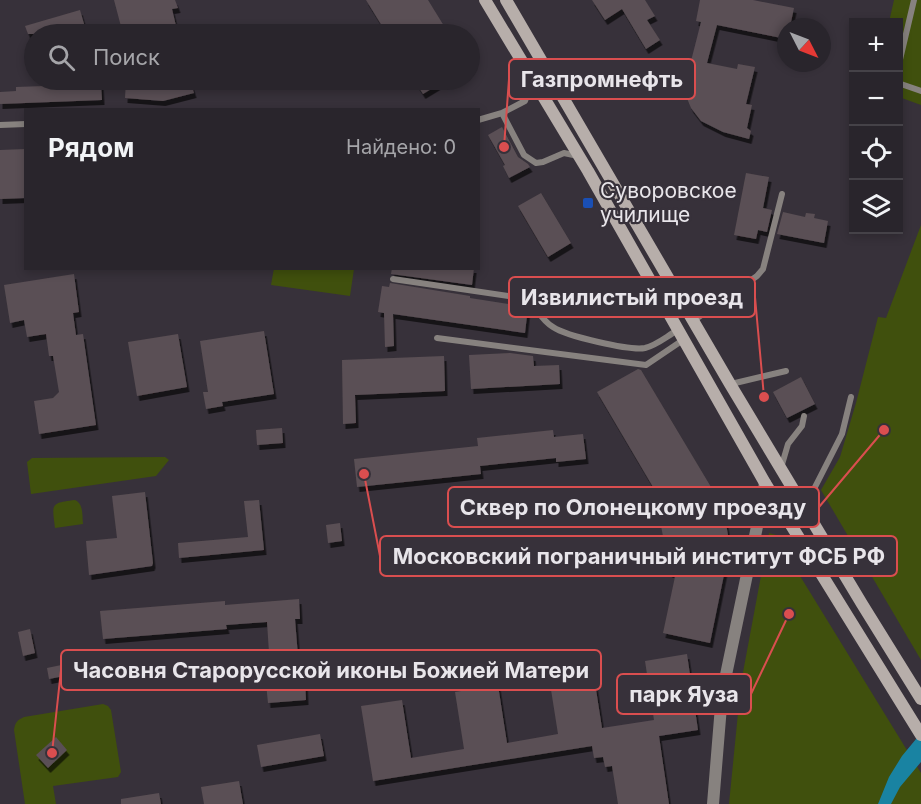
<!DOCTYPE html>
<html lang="ru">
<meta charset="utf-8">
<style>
:root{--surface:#29252c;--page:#312d34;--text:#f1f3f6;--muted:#a5a5a9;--line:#454248}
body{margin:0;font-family:Inter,sans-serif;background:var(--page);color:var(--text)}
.controls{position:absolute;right:18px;top:18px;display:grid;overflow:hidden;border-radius:0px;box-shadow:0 3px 9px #0003}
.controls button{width:54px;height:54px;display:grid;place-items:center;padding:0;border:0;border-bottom:2px solid var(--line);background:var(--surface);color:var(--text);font:30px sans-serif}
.compass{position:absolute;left:777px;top:18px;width:54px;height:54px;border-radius:50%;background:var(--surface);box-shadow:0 3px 9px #0003;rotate:132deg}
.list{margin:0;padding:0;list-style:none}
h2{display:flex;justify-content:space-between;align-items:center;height:78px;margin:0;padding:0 24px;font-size:26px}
h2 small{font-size:20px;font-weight:400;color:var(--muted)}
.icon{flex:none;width:33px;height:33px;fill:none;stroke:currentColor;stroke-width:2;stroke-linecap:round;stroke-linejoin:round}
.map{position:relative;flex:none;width:921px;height:804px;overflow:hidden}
.search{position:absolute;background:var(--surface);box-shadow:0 3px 9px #0003;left:24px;top:24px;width:456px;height:66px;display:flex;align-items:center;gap:15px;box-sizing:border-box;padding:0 21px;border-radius:33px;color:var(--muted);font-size:22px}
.panel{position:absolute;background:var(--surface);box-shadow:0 3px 9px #0003;left:24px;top:108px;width:456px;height:162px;border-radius:0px}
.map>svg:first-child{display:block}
.green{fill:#40500d}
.water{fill:#1983a2}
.building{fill:#5a4f54;filter:url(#shadow)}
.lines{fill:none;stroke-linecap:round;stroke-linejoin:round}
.service{stroke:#87827f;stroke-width:6}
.minor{stroke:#87827f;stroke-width:12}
.secondary{stroke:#b7aeaa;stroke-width:12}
.transit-dot{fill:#1a4fb4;stroke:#37313a;stroke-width:2}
.labels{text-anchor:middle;stroke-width:4.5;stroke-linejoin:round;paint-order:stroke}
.poi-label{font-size:21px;fill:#e8e5ea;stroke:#37313a;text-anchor:start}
.leader{fill:none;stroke:#da4e4f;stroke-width:2}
.callout-dot{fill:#da4e4f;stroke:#37313a;stroke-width:2}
.callout{fill:#37313a;stroke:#da4e4f;stroke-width:2}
.callout-label{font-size:22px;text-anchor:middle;font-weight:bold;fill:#e8e5ea}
</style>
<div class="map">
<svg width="921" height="804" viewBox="0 0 921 804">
<defs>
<filter id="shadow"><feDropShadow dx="2.5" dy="5" stdDeviation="0" flood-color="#0009"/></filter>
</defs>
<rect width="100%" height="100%" fill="#37313a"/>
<path class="green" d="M 894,0 L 921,0 L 921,105 L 899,97 L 898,22 L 889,22 Z
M 921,225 L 921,660 L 821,490 L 840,457 L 856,403 L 878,317 L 886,318 Z
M 274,268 L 354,269 L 350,296 L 271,285 Z
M 165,457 L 169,460 L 156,476 L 31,494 L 27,462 L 32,458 Z
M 75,500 C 84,504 82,516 83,524 L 55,528 C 52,504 50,503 75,500 Z
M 769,533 L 776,535 L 781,545 L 921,773 L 921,804 L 729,804 L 741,683 Z
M 103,704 L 108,706 L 111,710 L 121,772 L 118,777 L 53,786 L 56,804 L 25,804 L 14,730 C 15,723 17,720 24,717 Z"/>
<path class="water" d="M 921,733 L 921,762 L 900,787 L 891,804 L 878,804 L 889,777 L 902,756 Z"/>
<path class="building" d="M 114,0 L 175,0 L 178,8 L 172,9 L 178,34 L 123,34 Z
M 366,0 L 428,0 L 449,34 L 387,34 Z
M 592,0 L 645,0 L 655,16 L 647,20 L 660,40 L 646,49 L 622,9 L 605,20 Z
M 700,0 L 753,0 L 794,8 L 790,27 L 786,27 L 786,39 L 717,25 L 707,63 L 737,69 L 738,64 L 755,67 L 746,104 L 752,105 L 747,128 L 751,131 L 749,139 L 723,132 L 701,121 L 691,108 L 686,96 L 683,78 L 686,60 L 691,61 L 701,22 L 696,21 Z
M 80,10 L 87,34 L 28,34 L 25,26 Z
M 126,80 L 190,80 L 194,93 L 163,101 L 125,98 Z
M 414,80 L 446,80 L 423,94 Z
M 101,84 L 102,100 L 0,104 L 0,92 L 16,91 L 16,87 Z
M 502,127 L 518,157 L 528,164 L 530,167 L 509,178 L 503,166 L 505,165 L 488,135 Z
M 26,149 L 26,198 L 0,199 L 0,150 Z
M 746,173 L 769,177 L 763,208 L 772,210 L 767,232 L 758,230 L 756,239 L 734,235 Z
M 541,193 L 571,243 L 548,257 L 518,206 Z
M 783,212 L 805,217 L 806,213 L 815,214 L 814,218 L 828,221 L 824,243 L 777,234 Z
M 392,268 L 474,268 L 472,285 L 391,274 Z
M 74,274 L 79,312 L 73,313 L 76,335 L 83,334 L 96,425 L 39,434 L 34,401 L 53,398 L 59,392 L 53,356 L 49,356 L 46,334 L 27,337 L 24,320 L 10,323 L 4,285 Z
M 390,283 L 470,296 L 470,298 L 528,307 L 525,333 L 393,314 L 394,346 L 385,347 L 384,313 L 378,312 L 382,286 L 389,287 Z
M 264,331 L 274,394 L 222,402 L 223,406 L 206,409 L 203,392 L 208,392 L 200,341 Z
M 178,334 L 187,387 L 137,396 L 128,342 Z
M 510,353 L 533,356 L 534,366 L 559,365 L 560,384 L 471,389 L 469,355 Z
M 444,356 L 445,391 L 355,395 L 356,423 L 343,424 L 342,360 Z
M 638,369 L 641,370 L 714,492 L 720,489 L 733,564 L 726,565 L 710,643 L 663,633 L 676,572 L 670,573 L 658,510 L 666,509 L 597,392 Z
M 801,377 L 815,404 L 787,418 L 773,392 Z
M 282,428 L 283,443 L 257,445 L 256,430 Z
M 553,430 L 554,437 L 583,434 L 586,459 L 556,462 L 556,458 L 480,466 L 481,474 L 357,487 L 354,459 L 478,446 L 477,438 Z
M 145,492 L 153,563 L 152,566 L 89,575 L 86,541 L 117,538 L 112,496 Z
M 259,500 L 264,550 L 179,558 L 178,543 L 248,537 L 244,501 Z
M 340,523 L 342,541 L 328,543 L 326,525 Z
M 299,599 L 300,619 L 295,619 L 300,681 L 305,680 L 306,700 L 268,703 L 266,683 L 271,683 L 267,622 L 226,625 L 227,629 L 103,639 L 100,611 L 225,601 L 225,605 Z
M 30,629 L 35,653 L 23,656 L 18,632 Z
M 687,654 L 698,730 L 659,736 L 669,804 L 618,804 L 612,766 L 605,767 L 603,757 L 594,758 L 592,746 L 373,781 L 361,706 L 402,700 L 411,758 L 464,749 L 455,692 L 498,685 L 507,743 L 558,734 L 549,677 L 593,670 L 602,728 L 654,720 L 645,661 Z
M 66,664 L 69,675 L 49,679 L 47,668 Z
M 320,734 L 324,756 L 261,767 L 257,745 Z
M 56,737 L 67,750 L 48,768 L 36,755 Z
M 239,781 L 243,804 L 204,804 L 201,787 Z
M 159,793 L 161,804 L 121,804 L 121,799 Z"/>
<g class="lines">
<path class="service" d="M 898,68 L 914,0
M 533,80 L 525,101 L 502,113 L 524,155 L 536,163 L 543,162 L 564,153 L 578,156
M 898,83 L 921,91
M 565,100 L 630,63
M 478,120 L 502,113
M 0,125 L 26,124
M 393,279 L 528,299 C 535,307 543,322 553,327 C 566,336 630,351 645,348 C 657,345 667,336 678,330
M 693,321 L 757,276 L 763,269 L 782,194
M 437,338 L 646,365 L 683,340
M 731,384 L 786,371
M 781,468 L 788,444 L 802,426 L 804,416
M 805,509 L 814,489 L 842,434 L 851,397"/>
<path class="minor" d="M 713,804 L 722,694 L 759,517 L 765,483"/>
<path class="secondary" d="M 485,0 L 588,171 L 765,483 L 921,735
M 506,0 L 730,384 L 862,604 L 921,699"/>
</g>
<rect class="transit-dot" x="582" y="197" width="12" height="12" rx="3"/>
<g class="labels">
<g class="poi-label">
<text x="600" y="198">Суворовское<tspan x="600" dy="24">училище</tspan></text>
</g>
</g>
<path class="leader" d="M504 147L509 79M764 397L755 297M884 430L819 507M364 474L380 556M52 753L61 670M789 614L751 694"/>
<g class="callout-dot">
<circle cx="504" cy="147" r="6"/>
<circle cx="764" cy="397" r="6"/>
<circle cx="884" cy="430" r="6"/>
<circle cx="364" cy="474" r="6"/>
<circle cx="52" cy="753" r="6"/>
<circle cx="789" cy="614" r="6"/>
</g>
<g class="callout">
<rect x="509" y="59" width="186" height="40" rx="6"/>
<rect x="509" y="277" width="246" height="40" rx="6"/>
<rect x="448" y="487" width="371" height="40" rx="6"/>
<rect x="380" y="536" width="517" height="40" rx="6"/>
<rect x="61" y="650" width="540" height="40" rx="6"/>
<rect x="617" y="674" width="134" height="40" rx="6"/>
</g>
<g class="callout-label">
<text x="602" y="87">Газпромнефть</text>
<text x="632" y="305">Извилистый проезд</text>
<text x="633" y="515">Сквер по Олонецкому проезду</text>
<text x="639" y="564">Московский пограничный институт ФСБ РФ</text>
<text x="331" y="678">Часовня Старорусской иконы Божией Матери</text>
<text x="684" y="702">парк Яуза</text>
</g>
</svg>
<div class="controls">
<button>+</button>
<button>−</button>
<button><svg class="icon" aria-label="locate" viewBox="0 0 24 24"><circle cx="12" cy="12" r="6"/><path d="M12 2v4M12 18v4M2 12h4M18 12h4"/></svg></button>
<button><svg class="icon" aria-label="layers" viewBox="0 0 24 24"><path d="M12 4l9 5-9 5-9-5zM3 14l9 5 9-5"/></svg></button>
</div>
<svg class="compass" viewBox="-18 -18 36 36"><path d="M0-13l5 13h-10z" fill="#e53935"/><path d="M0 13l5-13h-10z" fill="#a5a5a9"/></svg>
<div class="search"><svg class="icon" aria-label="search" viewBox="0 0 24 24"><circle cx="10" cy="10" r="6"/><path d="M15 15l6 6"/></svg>Поиск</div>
<section class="panel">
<h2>Рядом<small>Найдено: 0</small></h2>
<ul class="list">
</ul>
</section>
</div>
